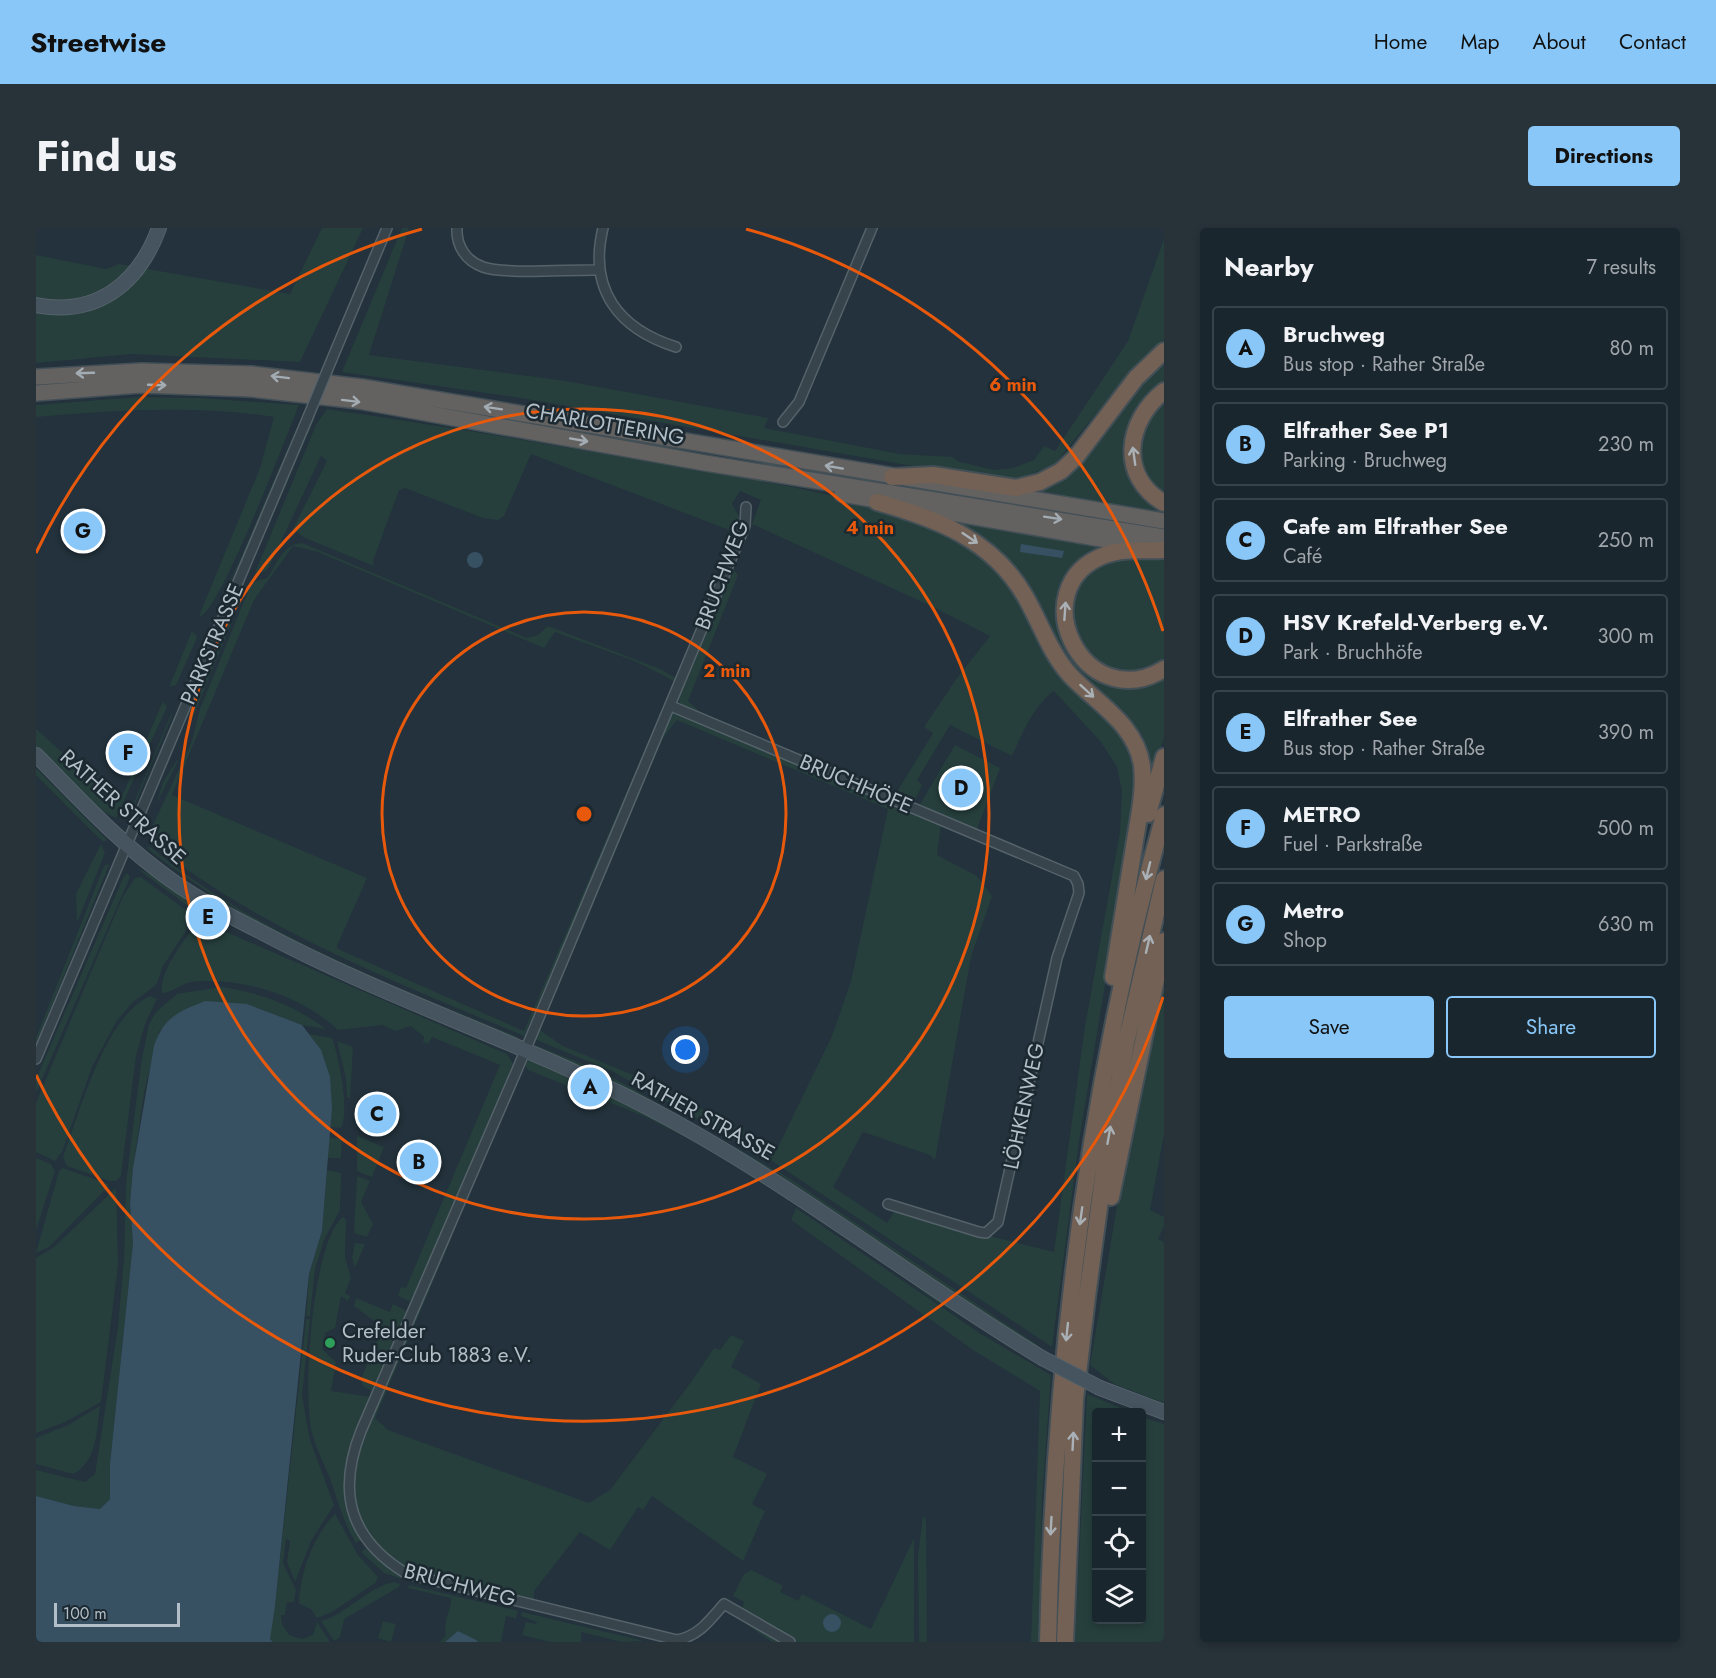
<!DOCTYPE html>
<meta charset="utf-8">
<style>
:root{--surface:#1a262d;--page:#273239;--text:#f1f3f6;--muted:#9fa5aa;--line:#384349;--accent:#88c7f8}
body{margin:0;font-family:Jost,sans-serif;background:var(--page);color:var(--text)}
.controls{position:absolute;right:18px;bottom:18px;display:grid;overflow:hidden;border-radius:6px;box-shadow:0 3px 9px #0003}
.controls button{width:54px;height:54px;display:grid;place-items:center;padding:0;border:0;border-bottom:2px solid var(--line);background:var(--surface);color:var(--text);font:30px sans-serif}
.scale{position:absolute;left:18px;bottom:15px;width:126px;box-sizing:border-box;padding-left:6px;border:3px solid #b3bfc8;border-top:0;font-size:16px;line-height:21px;white-space:nowrap;color:#b3bfc8;-webkit-text-stroke:4px #1c2931;paint-order:stroke}
.you{position:absolute;left:650px;top:822px;width:21px;height:21px;margin:-15px;border:4px solid #fff;border-radius:50%;background:#1a73e8;box-shadow:0 0 0 9px #1a73e833}
.badge{display:grid;place-items:center;width:39px;height:39px;border-radius:50%;background:var(--accent);color:#111;font-size:20px;font-weight:700}
.pin{position:absolute;translate:-50% -50%;border:3px solid #fff;box-shadow:0 2px 6px #0006}
.list{margin:0;padding:0;list-style:none}
h2{display:flex;justify-content:space-between;align-items:center;height:78px;margin:0;padding:0 24px;font-size:26px}
h2 small{font-size:20px;font-weight:400;color:var(--muted)}
.list li{display:grid;grid-template-columns:39px 1fr auto;gap:18px;align-items:center;box-sizing:border-box;height:84px;margin:0 12px 12px;padding:0 12px;border:2px solid var(--line);border-radius:6px}
.list b{display:block;font-size:22px;white-space:nowrap}
.list p{margin:0;font-size:20px;white-space:nowrap;color:var(--muted)}
.list em{font-size:20px;font-style:normal;color:var(--muted)}
.actions{display:flex;gap:12px;padding:18px 24px}
.actions a{flex:1;padding:14px 0;border:2px solid var(--accent);border-radius:6px;text-align:center;font-size:21px;color:var(--accent)}
.actions .main{background:var(--accent);color:#111}
.icon{flex:none;width:33px;height:33px;fill:none;stroke:currentColor;stroke-width:2;stroke-linecap:round;stroke-linejoin:round}
.map{position:relative;flex:none;width:1128px;height:1414px;overflow:hidden;border-radius:6px}
header{display:flex;align-items:center;gap:36px;box-sizing:border-box;height:84px;padding:0 30px;background:var(--accent);color:#111}
header strong{font-size:28px}
nav{display:flex;gap:33px;margin-inline-start:auto;font-size:21px}
.intro{display:flex;align-items:center;justify-content:space-between;box-sizing:border-box;height:144px;padding:0 36px}
h1{margin:0;font-size:42px}
.button{padding:15px 27px;border-radius:6px;background:var(--accent);color:#111;font-size:21px;font-weight:700}
main{display:flex;gap:36px;padding:0 36px}
aside{flex:1;background:var(--surface);border-radius:6px;box-shadow:0 3px 9px #0003}
.map>svg:first-child{display:block}
.green{fill:#263f3d;fill-rule:evenodd}
.water{fill:#375163}
.lines{fill:none;stroke-linecap:round;stroke-linejoin:round}
.minor-casing{stroke:#55626a;stroke-width:12}
.secondary-casing{stroke:#55626a;stroke-width:16}
.trunk-casing{stroke:#424f57;stroke-width:18}
.motorway-casing{stroke:#424f57;stroke-width:20}
.minor{stroke:#37444c;stroke-width:9}
.secondary{stroke:#45545f;stroke-width:14}
.trunk{stroke:#646260;stroke-width:15}
.motorway{stroke:#726154;stroke-width:16}
.minor-bridge-casing{stroke:#55626a;stroke-width:12;stroke-linecap:butt}
.secondary-bridge-casing{stroke:#55626a;stroke-width:16;stroke-linecap:butt}
.minor-bridge{stroke:#37444c;stroke-width:9}
.secondary-bridge{stroke:#45545f;stroke-width:14}
.oneway{stroke:#a3acb3}
.oneway2{stroke:#a9b1b7}
.ring{fill:none;stroke:#e8590c;stroke-width:3}
.leisure-dot{fill:#2e9e5b;stroke:#1c2931;stroke-width:2}
.labels{text-anchor:middle;stroke-width:5;stroke-linejoin:round;paint-order:stroke}
.street-label{font-size:21px;fill:#b3bfc8;stroke:#1c2931}
.poi-label{font-size:21px;fill:#b3bfc8;stroke:#1c2931;text-anchor:start}
.centre{fill:#e8590c;stroke:#1c2931;stroke-width:3}
.ring-label{font-size:18px;text-anchor:middle;font-weight:bold;fill:#e8590c;stroke:#1c2931;stroke-width:5;stroke-linejoin:round;paint-order:stroke}
</style>
<header>
<strong>Streetwise</strong>
<nav><a>Home</a><a>Map</a><a>About</a><a>Contact</a></nav>
</header>
<div class="intro"><h1>Find us</h1><a class="button">Directions</a></div>
<main>
<div class="map">
<svg width="1128" height="1414" viewBox="0 0 1128 1414">
<rect width="100%" height="100%" fill="#23323c"/>
<path class="green" d="M 286,0 L 327,0 L 264,134 L 96,126 L 0,135 L 0,27 L 70,41 L 83,36 L 254,66 Z
M 366,0 L 373,0 L 333,127 L 530,153 L 732,190 L 728,200 L 864,226 L 916,229 L 924,234 L 958,242 L 977,240 L 998,232 L 1008,218 L 1019,223 L 1092,113 L 1128,11 L 1128,112 L 1080,161 L 1018,237 L 984,250 L 957,252 L 485,170 L 306,144 Z
M 1128,127 L 1128,160 L 1093,223 L 1128,280 L 1128,288 L 979,262 L 1013,253 Z
M 1128,168 L 1128,272 L 1108,249 L 1100,214 Z
M 103,169 L 163,170 L 263,177 C 250,209 186,378 165,388 L 163,388 L 224,240 L 238,189 C 160,177 79,182 0,189 L 0,177 Z
M 291,181 C 401,197 511,216 621,235 C 707,251 880,272 945,328 C 985,362 996,413 1028,452 C 1067,500 1095,492 1101,565 L 1043,913 L 1016,1119 L 733,931 L 576,843 L 498,811 L 635,486 L 642,483 L 892,589 L 905,597 L 901,627 L 941,648 L 956,668 L 935,729 L 899,932 L 894,927 L 827,904 L 797,959 L 851,995 L 858,984 L 1018,1024 L 1049,798 L 1084,604 L 1086,563 L 1081,539 L 1065,514 L 1018,463 C 997,478 987,505 976,528 L 914,497 L 881,552 L 886,557 L 877,577 L 857,570 L 897,505 L 888,499 L 921,450 L 954,408 L 897,379 L 716,296 L 725,272 L 704,263 L 696,276 L 706,294 L 701,305 L 495,226 L 468,288 L 462,292 L 447,290 L 369,260 L 363,262 L 337,333 L 338,338 L 269,310 L 257,301 L 291,233 L 285,228 L 233,339 L 230,343 L 219,345 L 280,197 ZM 641,492 L 852,581 L 815,753 L 796,808 L 741,921 L 614,854 L 527,818 L 504,802 L 627,510 Z
M 264,190 L 206,331 L 177,386 L 204,332 Z
M 276,192 L 278,192 L 213,343 Z
M 916,293 L 1071,319 L 1026,378 L 1062,445 L 1128,444 L 1128,510 L 1114,557 L 1111,538 L 1044,451 L 1003,390 Z
M 266,315 L 491,410 L 502,407 L 512,398 L 624,441 L 640,450 L 639,458 L 488,808 C 374,760 255,714 153,643 C 139,633 120,623 112,608 L 156,513 L 164,481 L 216,354 L 231,350 C 242,336 245,317 266,315 ZM 257,318 L 282,324 L 508,420 L 519,404 L 601,434 L 638,453 L 488,803 L 302,721 L 301,718 L 331,650 L 136,567 L 218,372 Z
M 1128,327 L 1128,432 C 1054,481 996,361 1073,331 C 1088,326 1112,328 1128,327 Z
M 697,341 L 702,347 L 652,473 L 663,483 L 839,559 L 848,567 L 651,482 L 642,472 L 642,466 Z
M 209,354 L 191,406 L 151,503 L 152,496 Z
M 156,403 L 161,408 L 160,412 L 140,457 L 133,459 Z
M 127,473 L 131,479 L 80,590 L 68,584 L 0,519 L 0,501 L 80,572 L 88,564 Z
M 136,484 L 136,488 L 96,583 L 95,582 Z
M 919,517 L 964,540 L 940,604 L 882,580 Z
M 141,532 L 142,533 L 120,577 L 127,554 Z
M 0,540 L 71,612 L 70,613 L 66,613 L 0,547 Z
M 65,616 L 69,625 L 41,695 L 40,666 Z
M 113,618 C 221,707 357,757 484,810 L 475,810 C 349,757 218,706 111,620 Z
M 72,636 L 73,637 L 0,816 L 0,810 L 68,638 Z
M 103,642 C 115,643 161,677 163,686 Z
M 91,645 L 94,649 L 0,865 L 0,851 L 87,650 Z
M 105,649 L 159,689 L 127,738 L 120,757 L 96,775 L 80,794 L 56,839 L 26,924 L 19,933 L 0,924 L 0,875 L 87,668 L 99,650 Z
M 165,693 L 471,826 L 477,836 L 378,1069 L 373,1073 L 362,1068 L 365,1059 L 370,1060 L 464,837 L 396,809 L 392,816 L 387,814 L 388,809 L 375,798 L 360,803 L 347,797 L 302,802 C 266,768 204,748 155,754 C 145,756 134,766 126,765 C 122,746 150,706 165,693 Z
M 1128,748 L 1128,906 L 1114,982 L 1128,989 L 1128,998 L 1122,1011 L 1128,1014 L 1128,1175 L 1078,1156 L 1054,1137 L 1091,919 Z
M 185,759 C 223,764 260,778 290,801 L 266,797 L 211,776 L 123,803 L 108,865 L 97,940 L 94,975 L 97,1015 L 74,1236 L 74,1271 L 64,1281 L 38,1278 L 0,1268 L 0,1242 L 49,1254 L 59,1246 L 82,1099 L 88,1031 L 90,955 L 105,836 L 113,796 L 121,783 L 141,766 Z
M 114,768 L 121,771 L 109,796 L 100,828 L 85,948 L 80,953 L 74,953 L 31,938 L 27,929 C 44,884 68,789 114,768 Z
M 272,806 L 296,810 C 303,829 314,883 305,900 L 294,899 C 297,864 295,834 272,806 Z
M 301,813 L 317,819 L 314,870 L 311,869 L 310,851 Z
M 499,817 L 559,841 L 558,843 L 502,822 Z
M 495,832 L 525,844 L 541,855 L 562,865 L 591,874 L 680,925 L 610,889 L 492,842 L 488,835 Z
M 574,848 L 753,950 L 1003,1118 L 1001,1120 L 735,941 L 582,857 L 573,850 Z
M 321,908 L 348,919 L 336,949 L 321,943 Z
M 293,910 L 306,911 L 305,930 L 292,930 Z
M 0,930 L 15,936 L 19,943 L 0,1002 Z
M 27,940 L 72,956 L 72,959 L 13,1019 L 0,1025 L 23,943 Z
M 291,942 L 305,945 L 304,982 L 288,1012 L 279,1041 L 274,1088 L 270,1088 L 273,1046 L 286,1003 Z
M 321,948 L 334,953 L 325,974 L 337,996 L 331,1009 L 318,1005 Z
M 80,960 L 82,1037 L 65,1174 L 29,1194 L 0,1205 L 0,1030 L 18,1019 Z
M 760,980 L 945,1106 L 1015,1147 L 1006,1272 L 1003,1414 L 995,1414 L 1004,1163 L 937,1122 L 755,992 Z
M 307,989 L 310,992 L 309,1029 L 315,1050 L 309,1065 L 314,1068 L 312,1073 L 305,1068 L 299,1100 L 289,1105 L 286,1121 L 300,1134 L 295,1163 L 335,1169 C 314,1223 293,1256 325,1312 L 320,1315 C 307,1294 301,1270 293,1248 C 287,1234 280,1220 276,1205 C 266,1167 276,1013 307,989 Z
M 413,1008 L 416,1009 L 339,1190 L 352,1202 L 553,1275 L 574,1262 L 658,1150 L 678,1120 L 684,1122 L 695,1107 L 708,1113 L 695,1139 L 725,1156 L 697,1229 L 731,1246 L 716,1276 L 729,1283 L 707,1333 L 616,1268 L 607,1282 L 602,1279 L 574,1322 L 544,1304 L 498,1363 L 498,1374 L 373,1342 L 342,1320 L 330,1303 L 320,1279 L 318,1264 L 318,1237 L 329,1204 Z
M 818,1013 L 995,1131 L 900,1073 Z
M 319,1015 L 329,1016 L 319,1040 L 316,1030 Z
M 320,1070 L 354,1084 L 357,1076 L 369,1082 L 371,1088 L 338,1164 L 327,1158 L 325,1151 L 335,1127 L 338,1127 L 344,1097 L 318,1078 Z
M 270,1091 L 274,1091 L 266,1167 L 274,1212 L 298,1277 L 275,1313 L 259,1354 L 251,1334 L 254,1313 L 250,1311 L 247,1335 L 260,1362 L 258,1374 L 251,1374 L 249,1387 L 245,1387 L 246,1396 L 253,1407 L 266,1411 L 277,1407 L 281,1394 L 294,1414 L 237,1414 L 234,1411 L 234,1399 L 239,1378 Z
M 1051,1166 L 1094,1184 L 1060,1184 L 1060,1392 L 1106,1392 L 1106,1189 L 1128,1196 L 1128,1414 L 1039,1414 Z
M 64,1178 C 61,1201 61,1235 37,1246 L 0,1236 L 0,1210 L 32,1197 Z
M 299,1286 L 322,1327 L 342,1349 L 339,1355 L 296,1384 L 281,1390 L 275,1381 L 263,1376 C 264,1345 277,1308 299,1286 Z
M 887,1288 L 890,1291 L 891,1414 L 883,1414 L 882,1328 Z
M 878,1310 L 878,1414 L 761,1414 L 706,1381 L 708,1374 L 697,1368 L 708,1346 L 715,1342 L 747,1358 L 744,1364 L 762,1373 L 766,1366 L 835,1401 Z
M 330,1320 L 346,1335 L 368,1346 L 367,1351 L 348,1345 L 325,1324 Z
M 371,1349 L 610,1406 L 609,1409 L 371,1352 Z
M 358,1354 L 364,1356 L 363,1359 L 308,1391 L 304,1409 L 298,1413 L 285,1393 C 313,1385 330,1360 358,1354 Z
M 373,1357 L 482,1383 L 480,1390 L 470,1388 L 465,1414 L 442,1414 L 422,1403 L 409,1414 L 404,1414 L 410,1407 C 406,1395 416,1380 415,1370 L 372,1360 Z
M 691,1383 L 749,1414 L 736,1414 Z
M 486,1384 L 608,1413 L 586,1414 L 545,1404 L 545,1414 L 514,1414 L 486,1407 L 490,1394 L 500,1396 L 501,1394 L 485,1388 Z
M 347,1393 L 360,1396 L 355,1414 L 342,1410 Z"/>
<path class="water" d="M 985,316 L 1028,323 L 1026,330 L 984,324 Z
M431 332a8 8 0 1 1 16 0a8 8 0 1 1-16 0Z
M 169,773 L 211,776 L 266,797 L 285,822 L 294,849 L 296,880 L 286,1003 L 273,1046 L 239,1378 L 234,1411 L 237,1414 L 0,1414 L 0,1268 L 38,1278 L 64,1281 L 74,1271 L 74,1236 L 97,1015 L 94,975 L 97,940 L 118,818 C 128,789 142,784 169,773 Z
M787 1395a9 9 0 1 1 18 0a9 9 0 1 1-18 0Z
M 422,1403 L 440,1412 L 442,1414 L 409,1414 Z"/>
<g class="lines">
<defs>
<path id="minor" d="M 421,0 C 420,18 430,33 447,39 C 470,47 536,41 564,42
M 567,0 C 552,62 583,101 640,119
M 296,131 L 351,0
M 747,194 L 763,174 L 836,0
M 710,279 L 709,298 L 481,842 L 325,1203 C 301,1264 313,1311 371,1346 L 641,1412 C 663,1408 674,1392 688,1376 L 754,1414
M 635,478 L 1038,648 L 1042,656 L 1043,665 L 1021,730 L 962,994 L 950,1005 L 943,1004 L 852,976
M 0,831 L 272,189"/>
<path id="secondary" d="M 0,77 C 61,89 103,55 123,0
M 0,527 C 43,570 85,617 135,652 C 164,673 196,689 227,705 C 351,771 486,814 611,879 C 750,951 872,1049 1006,1130
M 1064,1160 L 1128,1184"/>
<path id="trunk" d="M 0,149 L 105,143 L 216,146 L 326,159 L 1128,293
M 0,165 L 105,157 L 215,161 L 323,173 L 669,235 L 1128,309
M 806,266 L 1105,318"/>
<path id="motorway" d="M 1128,163 C 1090,193 1082,248 1128,275
M 856,249 L 897,247 L 980,260 L 1004,254 L 1025,243 L 1040,229 L 1100,150 L 1128,123
M 841,274 C 901,291 956,311 989,368 C 1004,394 1014,425 1034,447 C 1060,475 1100,496 1106,538 C 1109,564 1102,592 1098,619 C 1091,662 1084,705 1077,749
M 1128,322 C 1109,323 1087,320 1069,327 C 985,358 1046,490 1128,441
M 1112,586 L 1128,529
M 1075,969 L 1128,713
M 1012,1414 C 1018,1135 1052,856 1128,587
M 1029,1414 L 1039,1172 L 1051,1069 L 1072,913 L 1090,815 L 1128,651"/>
</defs>
<use href="#minor" class="minor-casing"/>
<use href="#secondary" class="secondary-casing"/>
<use href="#trunk" class="trunk-casing"/>
<use href="#motorway" class="motorway-casing"/>
<use href="#minor" class="minor"/>
<use href="#secondary" class="secondary"/>
<use href="#trunk" class="trunk"/>
<use href="#motorway" class="motorway"/>
<defs>
<path id="minor-bridge" d="M 272,189 L 296,131"/>
<path id="secondary-bridge" d="M 1006,1130 L 1064,1160"/>
</defs>
<use href="#minor-bridge" class="minor-bridge-casing"/>
<use href="#secondary-bridge" class="secondary-bridge-casing"/>
<use href="#minor-bridge" class="minor-bridge"/>
<use href="#secondary-bridge" class="secondary-bridge"/>
</g>
<defs><path id="oneway-shaft" d="M-6 0H5M1.5-3L5.5 0L1.5 3" fill="none" stroke-width="1.6" stroke-linecap="round" stroke-linejoin="round" transform="scale(1.5)"/></defs>
<g class="oneway">
<use href="#oneway-shaft" transform="translate(49 145) rotate(178)"/>
<use href="#oneway-shaft" transform="translate(244 149) rotate(-173)"/>
<use href="#oneway-shaft" transform="translate(121 157) rotate(2)"/>
<use href="#oneway-shaft" transform="translate(315 173) rotate(7)"/>
<use href="#oneway-shaft" transform="translate(457 180) rotate(-171)"/>
<use href="#oneway-shaft" transform="translate(543 212) rotate(10)"/>
<use href="#oneway-shaft" transform="translate(798 239) rotate(-170)"/>
<use href="#oneway-shaft" transform="translate(1017 290) rotate(9)"/>
</g>
<g class="oneway2">
<use href="#oneway-shaft" transform="translate(1098 228) rotate(-98)"/>
<use href="#oneway-shaft" transform="translate(934 310) rotate(34)"/>
<use href="#oneway-shaft" transform="translate(1029 383) rotate(-86)"/>
<use href="#oneway-shaft" transform="translate(1051 463) rotate(42)"/>
<use href="#oneway-shaft" transform="translate(1112 643) rotate(104)"/>
<use href="#oneway-shaft" transform="translate(1112 716) rotate(-77)"/>
<use href="#oneway-shaft" transform="translate(1073 907) rotate(-80)"/>
<use href="#oneway-shaft" transform="translate(1045 988) rotate(98)"/>
<use href="#oneway-shaft" transform="translate(1031 1104) rotate(96)"/>
<use href="#oneway-shaft" transform="translate(1037 1213) rotate(-87)"/>
<use href="#oneway-shaft" transform="translate(1015 1298) rotate(93)"/>
</g>
<g class="ring">
<circle cx="548" cy="586" r="202"/>
<circle cx="548" cy="586" r="405"/>
<path d="M1127 769A607 607 0 0 1 0 847M0 325A607 607 0 0 1 386 1M710 1A607 607 0 0 1 1127 403"/>
</g>
<circle class="leisure-dot" cx="294" cy="1115" r="6"/>
<g class="labels">
<g class="street-label">
<text transform="translate(569 196) rotate(10)" y="7">CHARLOTTERING</text>
<text transform="translate(686 347) rotate(-69)" y="7">BRUCHWEG</text>
<text transform="translate(176 416) rotate(-67)" y="7">PARKSTRASSE</text>
<text transform="translate(820 556) rotate(23)" y="7">BRUCHHÖFE</text>
<text transform="translate(87 579) rotate(42)" y="7">RATHER STRASSE</text>
<text transform="translate(988 878) rotate(-78)" y="7">LÖHKENWEG</text>
<text transform="translate(667 888) rotate(29)" y="7">RATHER STRASSE</text>
<text transform="translate(424 1357) rotate(15)" y="7">BRUCHWEG</text>
</g>
<g class="poi-label">
<text x="306" y="1110">Crefelder<tspan x="306" dy="24">Ruder-Club 1883 e.V.</tspan></text>
</g>
</g>
<circle cx="548" cy="586" r="9" class="centre"/>
<g class="ring-label">
<text x="977" y="163">6 min</text>
<text x="834" y="306">4 min</text>
<text x="691" y="449">2 min</text>
</g>
</svg>
<div class="controls">
<button>+</button>
<button>−</button>
<button><svg class="icon" aria-label="locate" viewBox="0 0 24 24"><circle cx="12" cy="12" r="6"/><path d="M12 2v4M12 18v4M2 12h4M18 12h4"/></svg></button>
<button><svg class="icon" aria-label="layers" viewBox="0 0 24 24"><path d="M12 4l9 5-9 5-9-5zM3 14l9 5 9-5"/></svg></button>
</div>
<div class="scale">100 m</div>
<div class="you"></div>
<div class="pin badge" style="left:554px;top:859px">A</div>
<div class="pin badge" style="left:383px;top:934px">B</div>
<div class="pin badge" style="left:341px;top:886px">C</div>
<div class="pin badge" style="left:925px;top:560px">D</div>
<div class="pin badge" style="left:172px;top:689px">E</div>
<div class="pin badge" style="left:92px;top:525px">F</div>
<div class="pin badge" style="left:47px;top:303px">G</div>
</div>
<aside>
<h2>Nearby<small>7 results</small></h2>
<ul class="list">
<li><span class="badge">A</span><div><b>Bruchweg</b><p>Bus stop · Rather Straße</p></div><em>80 m</em></li>
<li><span class="badge">B</span><div><b>Elfrather See P1</b><p>Parking · Bruchweg</p></div><em>230 m</em></li>
<li><span class="badge">C</span><div><b>Cafe am Elfrather See</b><p>Café</p></div><em>250 m</em></li>
<li><span class="badge">D</span><div><b>HSV Krefeld-Verberg e.V.</b><p>Park · Bruchhöfe</p></div><em>300 m</em></li>
<li><span class="badge">E</span><div><b>Elfrather See</b><p>Bus stop · Rather Straße</p></div><em>390 m</em></li>
<li><span class="badge">F</span><div><b>METRO</b><p>Fuel · Parkstraße</p></div><em>500 m</em></li>
<li><span class="badge">G</span><div><b>Metro</b><p>Shop</p></div><em>630 m</em></li>
</ul>
<div class="actions"><a class="main">Save</a><a>Share</a></div>
</aside>
</main>
